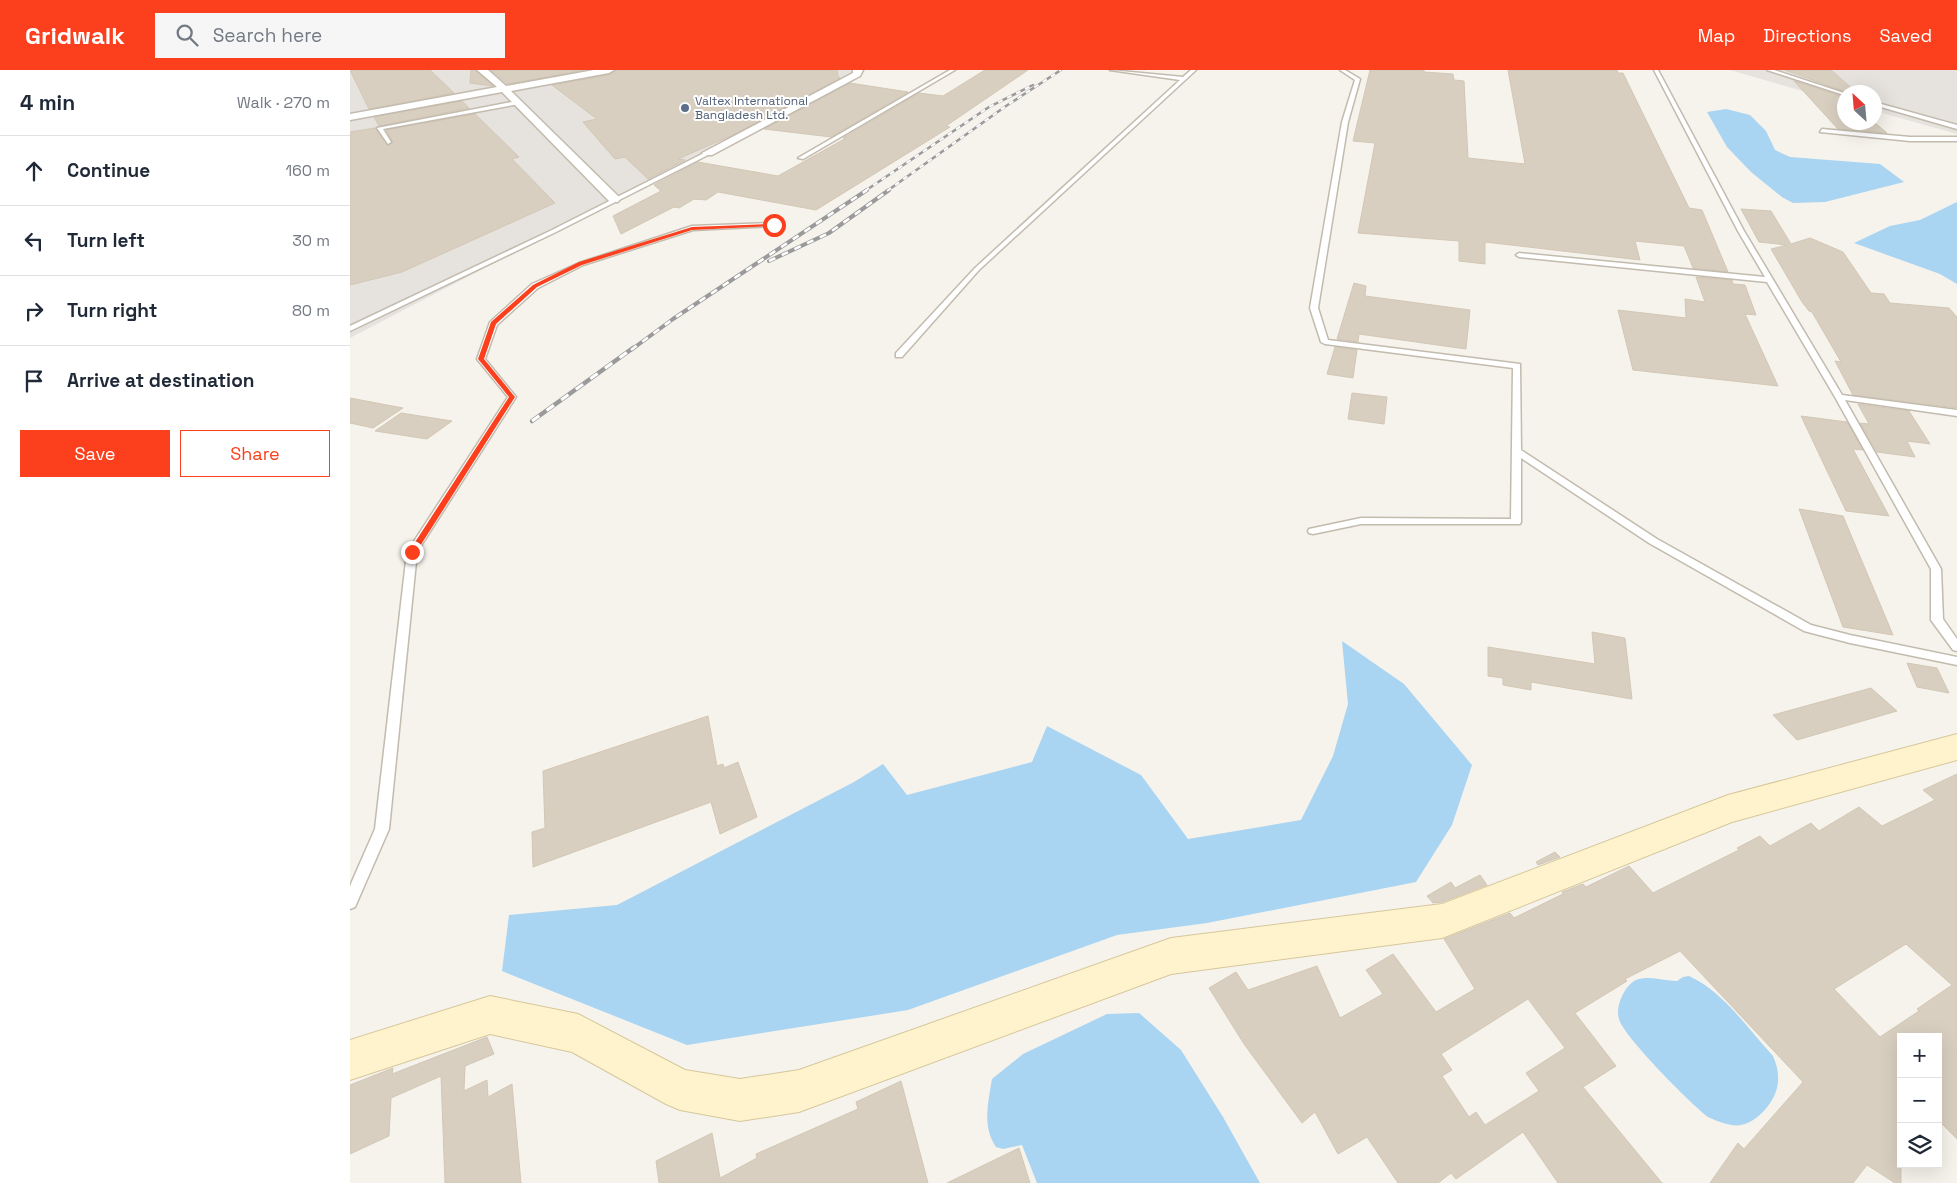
<!DOCTYPE html>
<meta charset="utf-8">
<style>
:root{--surface:#fff;--page:#f6f6f7;--text:#1f2937;--muted:#747a83;--line:#e0e1e3;--accent:#fc3f1d}
body{margin:0;font-family:"Space Grotesk",sans-serif;background:var(--page);color:var(--text)}
.controls{position:absolute;right:15px;bottom:15px;display:grid;overflow:hidden;border-radius:0px;box-shadow:0 5px 20px #0002}
.controls button{width:45px;height:45px;display:grid;place-items:center;padding:0;border:0;border-bottom:1px solid var(--line);background:var(--surface);color:var(--text);font:25px sans-serif}
.compass{position:absolute;left:1487px;top:15px;width:45px;height:45px;border-radius:50%;background:var(--surface);box-shadow:0 5px 20px #0002;rotate:334deg}
.stop{position:absolute;width:15px;height:15px;margin:-11px;border:4px solid #fc3f1d;border-radius:50%;background:#fff}
.stop.end{background:#fc3f1d;border-color:#fff;box-shadow:0 1px 5px #0008}
.list{margin:0;padding:0;list-style:none}
h2{display:flex;justify-content:space-between;align-items:center;height:65px;margin:0;padding:0 20px;font-size:21px}
h2 small{font-size:16px;font-weight:400;color:var(--muted)}
.list li{display:grid;grid-template-columns:32px 1fr auto;gap:15px;align-items:center;box-sizing:border-box;height:70px;padding:0 20px;border-top:1px solid var(--line)}
.list b{display:block;font-size:19px;white-space:nowrap}
.list em{font-size:16px;font-style:normal;color:var(--muted)}
.actions{display:flex;gap:10px;padding:15px 20px}
.actions a{flex:1;padding:11px 0;border:1px solid var(--accent);border-radius:0px;text-align:center;font-size:18px;color:var(--accent)}
.actions .main{background:var(--accent);color:#fff}
.icon{flex:none;width:28px;height:28px;fill:none;stroke:currentColor;stroke-width:2;stroke-linecap:round;stroke-linejoin:round}
.map{position:relative;flex:none;width:1607px;height:1113px;overflow:hidden}
header{display:flex;align-items:center;gap:30px;box-sizing:border-box;height:70px;padding:0 25px;background:var(--accent);color:#fff}
header strong{font-size:24px}
nav{display:flex;gap:28px;margin-inline-start:auto;font-size:18px}
.search{width:350px;height:45px;background:var(--page);display:flex;align-items:center;gap:12px;box-sizing:border-box;padding:0 18px;border-radius:0px;color:var(--muted);font-size:19px}
main{display:flex}
aside{flex:1;background:var(--surface)}
.map>svg:first-child{display:block}
.industrial{fill:#e6e2dd}
.water{fill:#a9d4f2}
.building{fill:#d8cfc1;stroke:#d3c7b4;fill-rule:evenodd}
.lines{fill:none;stroke-linecap:round;stroke-linejoin:round}
.lane-casing{stroke:#c2bbae;stroke-width:3}
.street-casing{stroke:#c2bbae;stroke-width:3}
.secondary-casing{stroke:#d6c79b;stroke-width:2}
.lane{fill:#fff;fill-rule:evenodd}
.street{fill:#fff;fill-rule:evenodd}
.secondary{fill:#fff3cd;fill-rule:evenodd}
.rail-far2-casing{stroke:#9a9a9a;stroke-width:2.5}
.rail-far1-casing{stroke:#9a9a9a;stroke-width:4}
.rail-casing{stroke:#9a9a9a;stroke-width:4.5}
.rail-far2{stroke:#fff;stroke-width:2;stroke-dasharray:5;stroke-linecap:butt}
.rail-far1{stroke:#fff;stroke-width:2.5;stroke-dasharray:7;stroke-linecap:butt}
.rail{stroke:#fff;stroke-width:3;stroke-dasharray:9;stroke-linecap:butt}
.route{fill:#fc3f1d}
.service-dot{fill:#5c6f8a;stroke:#fff;stroke-width:2}
.labels{text-anchor:middle;stroke-width:4;stroke-linejoin:round;paint-order:stroke}
.far-service-label{font-size:12px;fill:#4e5e75;stroke:#fff;text-anchor:start}
</style>
<header>
<strong>Gridwalk</strong>
<div class="search"><svg class="icon" aria-label="search" viewBox="0 0 24 24"><circle cx="10" cy="10" r="6"/><path d="M15 15l6 6"/></svg>Search here</div>
<nav><a>Map</a><a>Directions</a><a>Saved</a></nav>
</header>
<main>
<aside>
<h2>4 min<small>Walk · 270 m</small></h2>
<ul class="list">
<li><svg class="icon" aria-label="ahead" viewBox="0 0 24 24"><path d="M12 20V5M6 11l6-6 6 6"/></svg><div><b>Continue</b></div><em>160 m</em></li>
<li><svg class="icon" aria-label="left" viewBox="0 0 24 24"><path d="M17 20v-9H6M10 6l-5 5 5 5"/></svg><div><b>Turn left</b></div><em>30 m</em></li>
<li><svg class="icon" aria-label="right" viewBox="0 0 24 24"><path d="M7 20v-9h11M14 6l5 5-5 5"/></svg><div><b>Turn right</b></div><em>80 m</em></li>
<li><svg class="icon" aria-label="arrive" viewBox="0 0 24 24"><path d="M6 21V4h12l-3 4 3 4H6"/></svg><div><b>Arrive at destination</b></div></li>
</ul>
<div class="actions"><a class="main">Save</a><a>Share</a></div>
</aside>
<div class="map">
<svg width="1607" height="1113" viewBox="0 0 1607 1113">
<rect width="100%" height="100%" fill="#f6f3ec"/>
<path class="industrial" d="M 0,0 L 515,0 L 0,268 Z
M 1380,0 L 1607,0 L 1607,64 L 1525,41 L 1524,22 L 1494,22 L 1494,33 Z"/>
<path class="water" d="M 1376,39 L 1400,45 L 1416,61 L 1425,80 L 1440,87 L 1530,94 L 1554,112 L 1475,132 L 1443,133 L 1432,127 L 1401,102 L 1377,77 L 1357,42 Z
M 1607,132 L 1607,214 L 1590,204 L 1504,173 L 1540,156 L 1570,150 Z
M 992,571 L 1054,614 L 1122,695 L 1102,755 L 1066,812 L 857,853 L 767,865 L 558,940 L 337,975 L 152,901 L 159,845 L 267,835 L 504,712 L 533,694 L 557,725 L 682,692 L 697,656 L 791,705 L 838,769 L 951,750 L 983,686 L 998,634 Z
M 1339,906 C 1374,922 1398,959 1423,986 C 1431,1004 1430,1020 1418,1036 C 1412,1044 1402,1053 1391,1055 C 1382,1057 1366,1051 1358,1047 C 1342,1035 1273,966 1269,949 C 1265,937 1274,916 1286,910 C 1300,905 1313,911 1327,911 L 1333,907 Z
M 789,943 L 831,980 L 873,1047 L 910,1113 L 687,1113 L 672,1075 L 653,1079 L 646,1077 C 632,1056 638,1033 642,1009 L 673,984 L 757,944 Z"/>
<path class="building" d="M 0,0 L 80,0 L 104,23 L 19,39 Z
M 121,0 L 125,0 L 143,16 L 120,13 Z
M 141,0 L 234,0 L 157,14 Z
M 266,0 L 487,0 L 488,6 L 490,8 L 385,64 L 328,89 L 335,90 L 298,109 L 275,87 L 265,89 L 233,52 L 247,49 L 202,15 L 259,5 Z
M 635,0 L 678,0 L 596,56 L 600,57 L 466,140 L 368,122 L 356,130 L 344,129 L 329,138 L 324,137 L 271,164 L 263,146 L 311,121 L 304,115 L 348,92 L 428,106 L 496,68 L 493,68 L 569,23 L 593,26 Z
M 1020,0 L 1074,0 L 1074,2 L 1103,4 L 1104,10 L 1114,11 L 1118,88 L 1175,94 L 1158,0 L 1267,0 L 1268,3 L 1273,3 L 1339,138 L 1352,140 L 1378,202 L 1343,198 L 1334,176 L 1285,171 L 1290,190 L 1135,172 L 1135,194 L 1109,191 L 1109,171 L 1008,163 L 1025,73 L 1003,71 Z
M 1435,0 L 1481,0 L 1506,22 L 1496,22 Z
M 1444,11 L 1494,27 L 1494,52 L 1524,52 L 1537,63 L 1488,59 Z
M 500,13 L 558,22 L 481,67 L 414,59 Z
M 112,31 L 119,38 L 29,56 L 24,47 Z
M 125,44 L 169,87 L 162,89 L 205,133 L 52,202 L 0,215 L 0,62 L 25,58 L 38,76 L 43,72 L 36,60 Z
M 1391,139 L 1421,141 L 1441,174 L 1460,168 L 1493,182 L 1521,223 L 1534,224 L 1540,233 L 1599,238 L 1607,247 L 1607,338 L 1503,325 L 1485,291 L 1491,292 L 1462,242 L 1459,241 L 1452,232 L 1421,179 L 1437,175 L 1409,172 Z
M 1346,207 L 1382,210 L 1383,214 L 1395,215 L 1406,245 L 1395,244 L 1428,316 L 1283,300 L 1268,240 L 1336,248 L 1335,229 L 1355,232 Z
M 1004,213 L 1016,216 L 1015,226 L 1120,240 L 1116,279 L 1009,264 L 1008,272 L 987,269 Z
M 985,277 L 1007,280 L 1003,308 L 977,304 Z
M 1002,323 L 1037,327 L 1034,354 L 998,349 Z
M 0,328 L 53,338 L 23,358 L 0,353 Z
M 1508,334 L 1559,341 L 1580,374 L 1557,371 L 1565,387 L 1527,382 L 1510,353 L 1519,354 Z
M 51,343 L 102,351 L 77,369 L 25,361 Z
M 1451,346 L 1497,352 L 1513,380 L 1503,379 L 1539,446 L 1496,441 Z
M 1449,439 L 1493,446 L 1543,565 L 1493,557 Z
M 1242,562 L 1275,568 L 1282,629 L 1181,612 L 1181,620 L 1153,615 L 1153,608 L 1138,606 L 1138,577 L 1245,594 Z
M 1557,593 L 1587,598 L 1599,623 L 1567,617 Z
M 1521,618 L 1547,641 L 1447,670 L 1423,645 Z
M 358,646 L 367,696 L 373,694 L 374,698 L 388,692 L 407,747 L 370,764 L 361,732 L 183,797 L 182,762 L 195,758 L 193,701 Z
M 1607,704 L 1607,1069 L 1588,1050 L 1588,967 L 1551,967 L 1551,1113 L 1545,1113 L 1517,1095 L 1503,1113 L 1360,1113 L 1388,1073 L 1394,1079 L 1453,1012 L 1330,881 L 1275,909 L 1277,911 L 1225,943 L 1266,996 L 1233,1017 L 1312,1113 L 1208,1113 L 1173,1062 L 1106,1109 L 1101,1103 L 1088,1113 L 1048,1113 L 1017,1067 L 988,1084 L 965,1042 L 952,1053 L 894,974 L 859,918 L 886,902 L 898,920 L 967,896 L 990,948 L 1033,924 L 1016,900 L 1043,884 L 1086,942 L 1125,919 L 1094,869 L 1160,843 L 1164,848 L 1213,824 L 1212,822 L 1233,814 L 1236,817 L 1279,796 L 1303,823 L 1389,780 L 1387,778 L 1410,766 L 1420,776 L 1461,753 L 1469,761 L 1509,737 L 1532,756 L 1585,730 L 1573,720 ZM 1556,874 L 1602,915 L 1567,939 L 1569,941 L 1530,967 L 1484,919 ZM 1178,929 L 1215,978 L 1176,1003 L 1189,1021 L 1135,1055 L 1126,1042 L 1119,1047 L 1092,1006 L 1102,1000 L 1091,984 Z
M 1205,782 L 1210,787 L 1188,795 L 1186,792 Z
M 1130,805 L 1137,815 L 1092,832 L 1083,833 L 1077,826 L 1101,812 L 1105,818 Z
M 137,967 L 144,984 L 115,996 L 114,1021 L 137,1010 L 138,1027 L 162,1014 L 171,1113 L 95,1113 L 91,1006 L 41,1028 L 39,1066 L 0,1084 L 0,1015 L 43,998 L 42,1004 Z
M 551,1011 L 578,1113 L 309,1113 L 306,1091 L 362,1063 L 370,1108 L 407,1088 L 406,1084 L 508,1039 L 506,1032 Z
M 669,1078 L 680,1113 L 597,1113 Z"/>
<g class="lines">
<defs>
<path id="lane" d="M 600,0 L 605,0 L 453,89 L 448,88 Z
M 760,0 L 833,7 L 841,0 L 846,0 L 629,200 L 552,287 L 546,287 L 546,283 L 625,198 L 830,10 Z
M 990,0 L 995,0 L 1010,9 L 998,52 L 968,238 L 978,270 L 1170,294 L 1171,380 L 1307,469 L 1461,555 L 1500,565 L 1607,587 L 1607,595 L 1500,573 L 1454,561 L 1299,473 L 1171,388 L 1171,452 L 1170,454 L 1011,454 L 963,464 L 959,463 L 958,461 L 959,459 L 1011,448 L 1161,449 L 1163,298 L 975,274 L 971,272 L 960,238 L 992,52 L 1005,10 Z
M 1304,0 L 1308,0 L 1394,161 L 1492,325 L 1607,340 L 1607,346 L 1495,330 L 1591,499 L 1593,549 L 1607,569 L 1607,581 L 1603,580 L 1581,550 L 1581,499 L 1485,327 L 1417,212 L 1169,187 L 1166,185 L 1169,183 L 1415,207 L 1388,161 Z
M 1417,0 L 1424,0 L 1494,23 L 1494,25 Z
M 167,31 L 169,34 L 33,59 L 41,72 L 38,74 L 27,58 Z
M 1524,32 L 1607,55 L 1607,59 L 1524,35 Z
M 1472,59 L 1560,67 L 1607,67 L 1607,71 L 1560,71 L 1470,62 Z
M 358,81 L 360,84 L 206,162 L 0,261 L 0,256 L 202,160 Z
M 424,153 L 427,155 L 426,156 L 343,160 L 233,195 L 188,218 L 147,255 L 135,289 L 166,327 L 67,482 L 39,759 L 5,837 L 0,839 L 0,816 L 25,759 L 57,482 L 158,327 L 127,289 L 140,252 L 182,214 L 229,193 L 342,156 Z"/>
<path id="street" d="M 127,0 L 138,0 L 156,16 L 244,0 L 264,0 L 259,3 L 161,21 L 268,126 L 270,129 L 268,132 L 260,132 L 152,22 L 0,50 L 0,44 L 147,17 Z
M 503,0 L 513,0 L 510,6 L 362,85 L 354,85 L 352,83 L 503,3 Z"/>
<path id="secondary" d="M 1607,664 L 1607,690 L 1382,752 L 1092,868 L 821,904 L 449,1042 L 390,1051 L 330,1040 L 316,1034 L 222,982 L 140,964 L 0,1010 L 0,970 L 140,926 L 228,944 L 335,1000 L 390,1009 L 449,1000 L 821,868 L 1092,834 L 1378,725 Z"/>
</defs>
<use href="#lane" class="lane-casing"/>
<use href="#street" class="street-casing"/>
<use href="#secondary" class="secondary-casing"/>
<use href="#lane" class="lane"/>
<use href="#street" class="street"/>
<use href="#secondary" class="secondary"/>
<defs>
<path id="rail-far2" d="M 515,121 L 639,37 L 683,15
M 537,121 L 656,36 L 711,0"/>
<path id="rail-far1" d="M 419,191 L 479,163 L 539,120
M 281,280 L 323,249 L 517,120"/>
<path id="rail" d="M 182,351 L 283,278"/>
</defs>
<use href="#rail-far2" class="rail-far2-casing"/>
<use href="#rail-far1" class="rail-far1-casing"/>
<use href="#rail" class="rail-casing"/>
<use href="#rail-far2" class="rail-far2"/>
<use href="#rail-far1" class="rail-far1"/>
<use href="#rail" class="rail"/>
</g>
<path class="route" d="M 424,154 L 426,156 L 342,160 L 232,195 L 187,217 L 146,254 L 134,289 L 165,327 L 65,484 L 60,484 L 60,480 L 159,327 L 128,289 L 141,252 L 183,215 L 229,192 L 342,157 Z"/>
<circle class="service-dot" cx="335" cy="38" r="5"/>
<g class="labels">
<g class="far-service-label">
<text x="345" y="35">Valtex International<tspan x="345" dy="14">Bangladesh Ltd.</tspan></text>
</g>
</g>
</svg>
<div class="controls">
<button>+</button>
<button>−</button>
<button><svg class="icon" aria-label="layers" viewBox="0 0 24 24"><path d="M12 4l9 5-9 5-9-5zM3 14l9 5 9-5"/></svg></button>
</div>
<svg class="compass" viewBox="-18 -18 36 36"><path d="M0-13l5 13h-10z" fill="#e53935"/><path d="M0 13l5-13h-10z" fill="#747a83"/></svg>
<div class="stop" style="left:424px;top:155px"></div>
<div class="stop end" style="left:62px;top:482px"></div>
</div>
</main>
